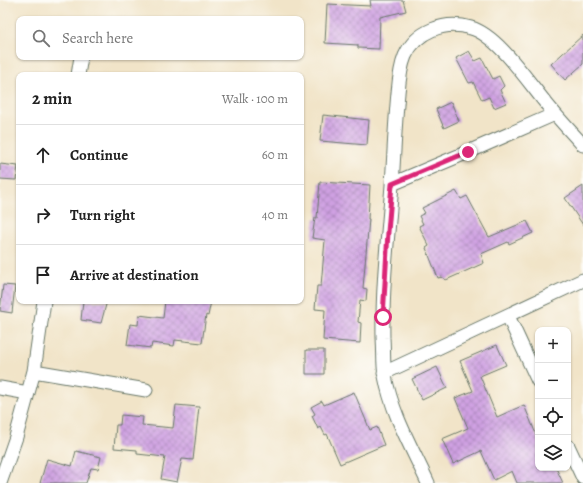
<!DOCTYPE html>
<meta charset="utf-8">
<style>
:root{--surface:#fff;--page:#f2f2f2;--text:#222;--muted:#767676;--line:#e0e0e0}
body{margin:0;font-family:Alegreya,serif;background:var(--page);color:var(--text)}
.controls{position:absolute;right:12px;bottom:12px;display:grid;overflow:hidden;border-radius:8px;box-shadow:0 1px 3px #0004}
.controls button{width:36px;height:36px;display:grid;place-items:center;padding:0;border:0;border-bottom:1px solid var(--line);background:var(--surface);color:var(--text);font:20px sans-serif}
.stop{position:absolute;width:12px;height:12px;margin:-9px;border:3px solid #db2777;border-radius:50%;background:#fff}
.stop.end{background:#db2777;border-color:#fff;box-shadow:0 1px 4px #0008}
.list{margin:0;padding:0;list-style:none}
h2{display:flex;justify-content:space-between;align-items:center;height:52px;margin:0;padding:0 16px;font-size:17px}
h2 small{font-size:13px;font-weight:400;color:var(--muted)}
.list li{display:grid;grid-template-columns:26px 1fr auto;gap:12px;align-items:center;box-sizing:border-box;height:60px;padding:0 16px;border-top:1px solid var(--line)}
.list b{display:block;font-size:15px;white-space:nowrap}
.list em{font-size:13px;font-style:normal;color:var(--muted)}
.icon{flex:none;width:22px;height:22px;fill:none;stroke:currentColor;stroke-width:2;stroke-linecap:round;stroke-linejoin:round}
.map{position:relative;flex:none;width:583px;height:483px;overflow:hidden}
.search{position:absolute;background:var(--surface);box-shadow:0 1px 3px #0004;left:16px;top:16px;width:288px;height:44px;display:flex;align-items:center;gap:10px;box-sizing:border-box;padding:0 14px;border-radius:8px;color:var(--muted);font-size:15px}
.panel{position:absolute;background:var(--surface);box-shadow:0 1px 3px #0004;left:16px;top:72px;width:288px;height:232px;border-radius:8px}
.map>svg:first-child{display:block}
.building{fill:url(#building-cross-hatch)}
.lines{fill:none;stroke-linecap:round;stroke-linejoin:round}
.minor-casing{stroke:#687768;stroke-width:15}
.minor{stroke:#fff;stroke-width:13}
.route{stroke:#db2777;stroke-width:5}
</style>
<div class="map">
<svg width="583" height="483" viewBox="0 0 583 483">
<defs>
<pattern id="building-cross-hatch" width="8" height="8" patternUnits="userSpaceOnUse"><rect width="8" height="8" fill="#cfa0e2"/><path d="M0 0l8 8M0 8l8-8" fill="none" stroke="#a784b8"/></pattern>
</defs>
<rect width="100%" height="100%" fill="#fdfcf7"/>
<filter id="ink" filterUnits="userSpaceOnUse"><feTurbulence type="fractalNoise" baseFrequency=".025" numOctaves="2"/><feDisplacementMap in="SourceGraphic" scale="8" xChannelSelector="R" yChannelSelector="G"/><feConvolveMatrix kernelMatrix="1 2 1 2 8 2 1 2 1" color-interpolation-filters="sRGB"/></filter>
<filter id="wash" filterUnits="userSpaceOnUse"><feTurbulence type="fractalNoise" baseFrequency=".012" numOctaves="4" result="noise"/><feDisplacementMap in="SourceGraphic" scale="16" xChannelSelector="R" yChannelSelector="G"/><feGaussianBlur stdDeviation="0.9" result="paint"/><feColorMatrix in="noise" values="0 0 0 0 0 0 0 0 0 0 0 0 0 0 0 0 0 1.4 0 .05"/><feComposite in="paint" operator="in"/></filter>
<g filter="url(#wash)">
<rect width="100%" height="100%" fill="#f1e4c8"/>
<g id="blocks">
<path class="building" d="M 370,0 L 403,0 L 406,11 L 380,17 L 379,49 L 358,48 L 358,45 L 325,43 L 327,4 L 371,6 Z
M 583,35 L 583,64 L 565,80 L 551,64 Z
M 469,51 L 475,61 L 482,58 L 493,79 L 499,76 L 504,86 L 500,90 L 506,103 L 494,108 L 489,97 L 482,100 L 473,82 L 469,83 L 456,58 Z
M 451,102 L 459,121 L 444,128 L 436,109 Z
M 323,115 L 369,120 L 367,145 L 320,141 Z
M 0,164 L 18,166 L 16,180 L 0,179 Z
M 320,182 L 370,185 L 368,219 L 369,219 L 363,288 L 367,289 L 366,301 L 360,300 L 358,322 L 361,323 L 360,343 L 323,340 L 325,310 L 315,309 L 317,286 L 321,286 L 325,240 L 312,238 L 315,218 L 317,218 Z
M 583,186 L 583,225 L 565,198 Z
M 456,191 L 461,199 L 467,196 L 489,237 L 527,221 L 533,233 L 509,244 L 508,242 L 481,254 L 484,263 L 446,280 L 442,277 L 438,278 L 426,248 L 429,246 L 419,226 L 423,224 L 419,216 L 425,213 L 422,208 Z
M 3,285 L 15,286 L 12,313 L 0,311 Z
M 83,301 L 107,301 L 101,323 L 81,320 Z
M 165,301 L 211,301 L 208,316 L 206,315 L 202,343 L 175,340 L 174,346 L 152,343 L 151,348 L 127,345 L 130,324 L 138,325 L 139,315 L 163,318 Z
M 497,345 L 506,365 L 480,376 L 497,417 L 524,405 L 538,439 L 538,468 L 556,468 L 563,483 L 517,483 L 512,471 L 494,480 L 481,451 L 453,464 L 442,439 L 468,428 L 455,398 L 473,391 L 460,361 Z
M 306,350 L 324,350 L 324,374 L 306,374 Z
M 437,367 L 447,388 L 422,400 L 412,379 Z
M 354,392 L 370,430 L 377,427 L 384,445 L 340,464 L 327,434 L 325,435 L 321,427 L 318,429 L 312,416 L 315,414 L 311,407 L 322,401 L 324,405 Z
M 176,405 L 199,407 L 193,460 L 182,459 L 177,482 L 161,479 L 165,457 L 137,454 L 137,450 L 114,448 L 116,425 L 120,425 L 121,415 L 143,417 L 142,425 L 173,428 Z
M 76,451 L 101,457 L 98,469 L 91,468 L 86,483 L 40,483 L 47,459 L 72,466 Z"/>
</g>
</g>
<g filter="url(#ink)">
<use href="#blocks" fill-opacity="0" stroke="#687768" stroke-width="1"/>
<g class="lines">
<defs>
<path id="minor" d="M 78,75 L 81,57
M 392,184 L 468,152 L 555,114
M 508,316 L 538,381
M 34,371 L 146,390
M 384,373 L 583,280
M 0,388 L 28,393
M 568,446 L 583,478
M 0,483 L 16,437 L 34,371 L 44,301
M 428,483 C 412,448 392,414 385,376 C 383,364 384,351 383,338 C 382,287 388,236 392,185 C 394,154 395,124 398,93 C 399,81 400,68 405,56 C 416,31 445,20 471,28 C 497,35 527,80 545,102 C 557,117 570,131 583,145"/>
</defs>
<use href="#minor" class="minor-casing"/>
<use href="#minor" class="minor"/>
</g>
</g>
<g class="lines" filter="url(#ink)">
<path class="route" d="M 383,317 L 388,232 L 392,184 L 468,152"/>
</g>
</svg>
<div class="controls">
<button>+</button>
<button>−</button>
<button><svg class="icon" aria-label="locate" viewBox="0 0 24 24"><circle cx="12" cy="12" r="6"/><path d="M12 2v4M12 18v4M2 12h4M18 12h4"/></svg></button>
<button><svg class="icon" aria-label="layers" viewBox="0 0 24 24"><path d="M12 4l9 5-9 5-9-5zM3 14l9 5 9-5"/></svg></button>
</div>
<div class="stop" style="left:383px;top:317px"></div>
<div class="stop end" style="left:468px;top:152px"></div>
<div class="search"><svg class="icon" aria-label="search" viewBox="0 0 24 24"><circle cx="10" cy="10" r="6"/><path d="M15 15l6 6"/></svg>Search here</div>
<section class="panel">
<h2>2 min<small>Walk · 100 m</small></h2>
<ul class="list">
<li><svg class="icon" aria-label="ahead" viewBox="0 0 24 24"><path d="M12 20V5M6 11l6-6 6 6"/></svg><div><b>Continue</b></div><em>60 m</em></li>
<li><svg class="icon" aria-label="right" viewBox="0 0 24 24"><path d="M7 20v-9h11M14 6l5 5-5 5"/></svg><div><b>Turn right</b></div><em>40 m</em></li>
<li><svg class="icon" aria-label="arrive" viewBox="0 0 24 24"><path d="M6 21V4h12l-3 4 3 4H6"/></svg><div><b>Arrive at destination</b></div></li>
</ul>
</section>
</div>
